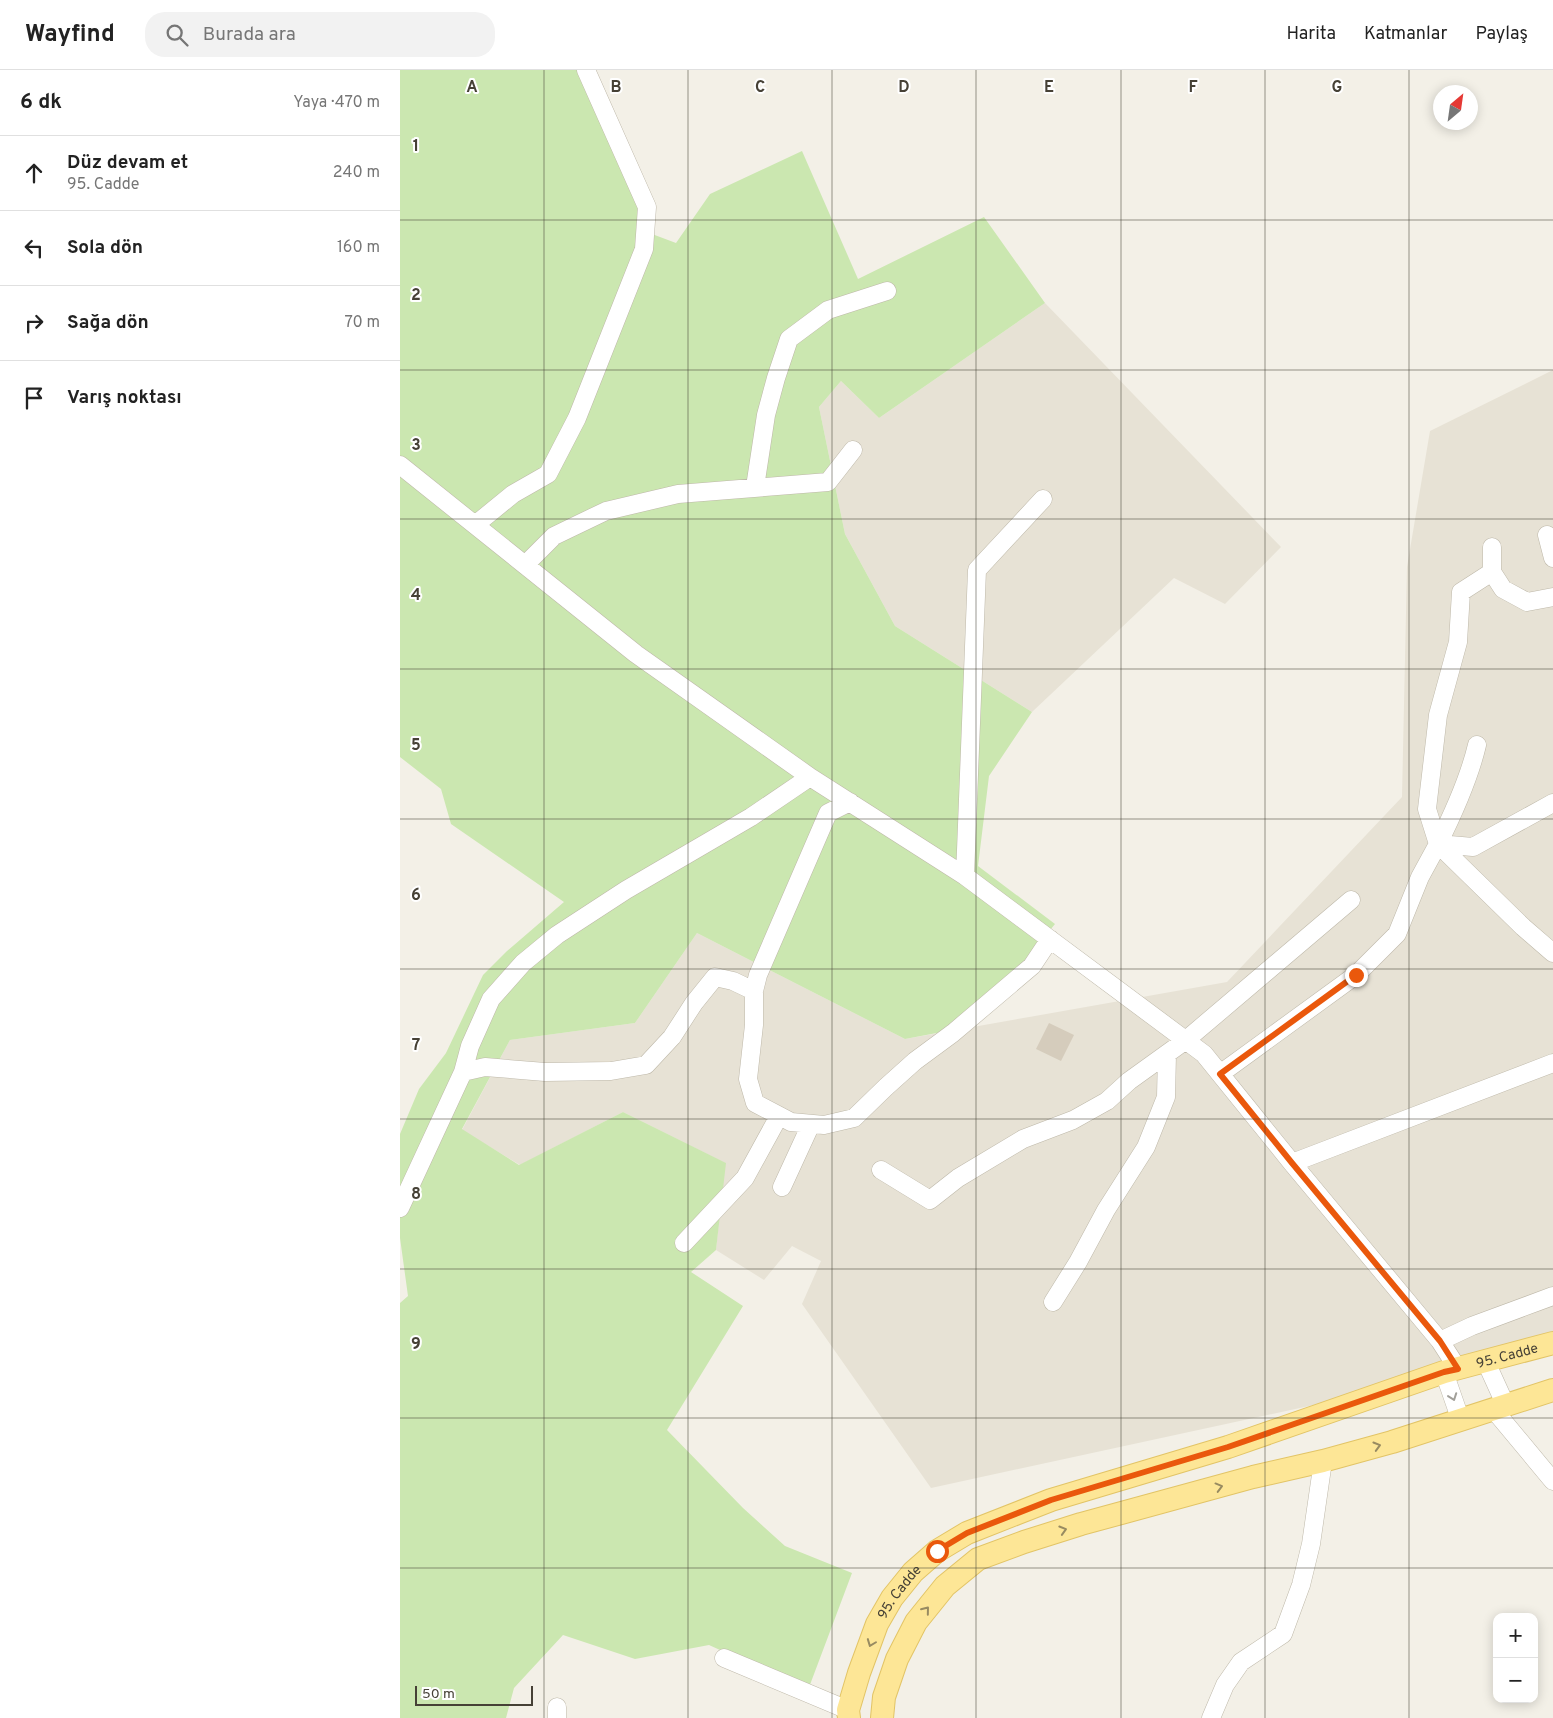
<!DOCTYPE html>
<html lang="tr">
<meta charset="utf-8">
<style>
:root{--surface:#fff;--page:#f2f2f2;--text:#222;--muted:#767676;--line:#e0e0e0}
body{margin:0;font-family:Overpass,sans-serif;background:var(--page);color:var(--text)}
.controls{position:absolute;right:15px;bottom:15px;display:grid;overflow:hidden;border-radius:10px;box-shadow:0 2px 12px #0003}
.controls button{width:45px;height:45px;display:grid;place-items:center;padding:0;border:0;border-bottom:1px solid var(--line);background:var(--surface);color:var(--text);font:25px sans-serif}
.compass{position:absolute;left:1033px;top:15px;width:45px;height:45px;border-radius:50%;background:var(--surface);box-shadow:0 2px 12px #0003;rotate:29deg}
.scale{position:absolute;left:15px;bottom:12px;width:118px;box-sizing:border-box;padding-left:5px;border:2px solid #464136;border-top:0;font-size:14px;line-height:18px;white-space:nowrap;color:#464136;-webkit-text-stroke:4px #fff;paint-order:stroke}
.stop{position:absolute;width:15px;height:15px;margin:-11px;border:4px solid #ea580c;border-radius:50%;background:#fff}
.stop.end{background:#ea580c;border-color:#fff;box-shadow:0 1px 5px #0008}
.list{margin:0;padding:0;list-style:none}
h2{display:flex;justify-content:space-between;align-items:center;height:65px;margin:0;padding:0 20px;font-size:21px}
h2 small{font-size:16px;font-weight:400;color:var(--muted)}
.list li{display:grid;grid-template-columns:32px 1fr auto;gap:15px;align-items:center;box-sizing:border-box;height:75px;padding:0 20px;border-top:1px solid var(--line)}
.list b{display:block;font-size:19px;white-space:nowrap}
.list p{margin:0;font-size:16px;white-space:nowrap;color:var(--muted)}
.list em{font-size:16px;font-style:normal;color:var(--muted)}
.icon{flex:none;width:28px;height:28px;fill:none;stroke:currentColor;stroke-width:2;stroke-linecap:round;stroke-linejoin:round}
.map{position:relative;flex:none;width:1153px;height:1648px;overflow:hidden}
header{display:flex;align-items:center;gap:30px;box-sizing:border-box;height:70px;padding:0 25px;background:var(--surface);border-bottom:1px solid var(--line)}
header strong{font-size:24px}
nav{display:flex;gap:28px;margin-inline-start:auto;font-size:18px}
.search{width:350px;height:45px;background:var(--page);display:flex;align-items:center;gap:12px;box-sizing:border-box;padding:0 18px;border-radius:20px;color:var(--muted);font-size:19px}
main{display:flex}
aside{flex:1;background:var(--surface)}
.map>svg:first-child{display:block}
.residential{fill:#e7e2d5}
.green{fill:#cbe7b0}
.building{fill:#d5ccbc}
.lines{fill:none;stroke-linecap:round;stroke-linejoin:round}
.minor-casing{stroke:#beb8a9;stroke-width:19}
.major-casing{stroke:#e2c466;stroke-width:24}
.minor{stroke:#fff;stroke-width:18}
.major{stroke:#fde696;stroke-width:22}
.oneway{stroke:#a2a09a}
.oneway2{stroke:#988b61}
.route{stroke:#ea580c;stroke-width:6}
.grid{fill:none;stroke:#464136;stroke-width:1;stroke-opacity:0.55}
.labels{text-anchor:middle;stroke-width:4;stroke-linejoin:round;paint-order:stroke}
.street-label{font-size:14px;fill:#464136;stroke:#fff}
.grid-label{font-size:16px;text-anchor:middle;font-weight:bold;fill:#464136;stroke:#fff;stroke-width:4;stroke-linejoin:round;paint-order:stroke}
</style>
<header>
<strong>Wayfind</strong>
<div class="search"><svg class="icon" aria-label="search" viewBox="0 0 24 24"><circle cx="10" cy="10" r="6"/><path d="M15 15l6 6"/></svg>Burada ara</div>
<nav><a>Harita</a><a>Katmanlar</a><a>Paylaş</a></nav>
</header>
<main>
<aside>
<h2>6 dk<small>Yaya · 470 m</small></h2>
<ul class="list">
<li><svg class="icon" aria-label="ahead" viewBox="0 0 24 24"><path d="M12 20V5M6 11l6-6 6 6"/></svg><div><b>Düz devam et</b><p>95. Cadde</p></div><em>240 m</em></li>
<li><svg class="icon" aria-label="left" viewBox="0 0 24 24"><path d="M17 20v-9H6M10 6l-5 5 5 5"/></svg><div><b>Sola dön</b></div><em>160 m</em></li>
<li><svg class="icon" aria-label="right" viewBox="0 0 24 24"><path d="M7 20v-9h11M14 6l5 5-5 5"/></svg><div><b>Sağa dön</b></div><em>70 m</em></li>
<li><svg class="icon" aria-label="arrive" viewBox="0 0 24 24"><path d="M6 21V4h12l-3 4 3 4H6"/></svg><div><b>Varış noktası</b></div></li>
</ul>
</aside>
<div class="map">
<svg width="1153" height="1648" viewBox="0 0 1153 1648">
<rect width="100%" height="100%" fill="#f3f0e7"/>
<path class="residential" d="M 645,233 L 881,477 L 825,534 L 774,508 L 632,642 L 495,556 L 445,464 L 419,337 L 441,311 L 479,348 Z
M 1153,300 L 1153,1283 L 531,1418 L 402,1234 L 421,1191 L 392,1176 L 364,1210 L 316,1180 L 325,1093 L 223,1042 L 120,1095 L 62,1060 L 110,970 L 235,953 L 297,863 L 505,969 L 827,912 L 1002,727 L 1007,497 L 1030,361 Z"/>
<path class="green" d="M 0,0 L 192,0 L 249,124 L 236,158 L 276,173 L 310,124 L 402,81 L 458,209 L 584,147 L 645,233 L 479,348 L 441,311 L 419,337 L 445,464 L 495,556 L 632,642 L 589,706 L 578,796 L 655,854 L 624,892 L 542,962 L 505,969 L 297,863 L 235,953 L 110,970 L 62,1059 L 119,1095 L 223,1042 L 326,1093 L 316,1180 L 291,1202 L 343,1236 L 267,1360 L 343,1438 L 385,1476 L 452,1503 L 408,1620 L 309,1575 L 235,1589 L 163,1565 L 114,1618 L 106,1648 L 0,1648 L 0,1233 L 8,1226 L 0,1168 L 0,1064 L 19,1019 L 46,983 L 83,905 L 107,881 L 164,832 L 51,754 L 41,719 L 0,687 Z"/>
<path class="building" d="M 649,953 L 674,965 L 661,991 L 636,979 Z"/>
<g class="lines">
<defs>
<path id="minor" d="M 0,395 L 236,584 L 410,707 L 565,806 L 804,984 L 892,1093 L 1040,1271 L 1058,1299
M 355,417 L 366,345 L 376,308 L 389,269 L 428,240 L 487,221
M 75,455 L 113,424 L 148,404 L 177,348 L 244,179 L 247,137 L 186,0
M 1147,465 L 1153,488
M 1092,477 L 1092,502 L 1103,519 L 1127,532 L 1153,527
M 125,495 L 154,466 L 206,441 L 278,424 L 428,412 L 453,380
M 450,732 L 428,743 L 358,905 L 354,921 L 354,955 L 348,1009 L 355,1033 L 391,1052 L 424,1055 L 454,1048 L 486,1017 L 515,991 L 553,963 L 632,896 L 650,869
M 1038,774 L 1027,739 L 1038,645 L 1058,572 L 1061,522 L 1092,502
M 1038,774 L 1073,777 L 1153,733
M 1038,774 C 1054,742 1069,709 1077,675
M 565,806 L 577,500 L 643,429
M 63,1002 L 85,997 L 145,1002 L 211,1001 L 246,995 L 272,967 L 294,933 L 315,907 L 333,911 L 354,921
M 820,1004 L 956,905 L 997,864 L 1020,807 L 1038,774 L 1123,857 L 1153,883
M 892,1093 L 1153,993
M 481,1100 L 530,1130 L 558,1108 L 623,1069 L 673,1050 L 707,1031 L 729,1011 L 786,970 L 951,830
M 382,1117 L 411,1054
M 0,1138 L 63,1002 L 70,976 L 91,929 L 123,893 L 157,865 L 226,820 L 351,747 L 410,707
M 284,1173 L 345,1108 L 379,1046
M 653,1232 L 678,1192 L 706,1140 L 746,1077 L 766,1027 L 767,984
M 1040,1271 L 1072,1256 L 1153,1226
M 1086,1292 L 1106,1336
M 1044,1302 L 1061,1351
M 1094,1340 L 1153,1411
M 324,1588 L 448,1640
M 157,1648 L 157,1637
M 811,1648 L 825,1615 L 841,1592 L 883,1564 L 901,1515 L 911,1474 L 923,1391"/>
<g id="major">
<path id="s1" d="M 449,1648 L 448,1640 L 459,1603 L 477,1554 L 492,1528 L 513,1502 L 537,1481 L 567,1463 L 651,1430 L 828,1377 L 1044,1302 L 1153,1273"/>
<path d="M 482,1648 L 484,1627 L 497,1589 L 516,1552 L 545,1516 L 578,1489 L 624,1472 L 681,1454 L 853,1407 L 923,1391 L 992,1372 L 1153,1320"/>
</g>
</defs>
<use href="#minor" class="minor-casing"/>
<use href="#major" class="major-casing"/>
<use href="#minor" class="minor"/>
<use href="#major" class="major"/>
</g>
<defs><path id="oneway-chevron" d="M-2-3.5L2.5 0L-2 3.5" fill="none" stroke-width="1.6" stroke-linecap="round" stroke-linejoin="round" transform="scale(1.25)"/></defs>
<use class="oneway" href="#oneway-chevron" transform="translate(1053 1327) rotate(70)"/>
<g class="oneway2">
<use href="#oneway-chevron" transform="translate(977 1376) rotate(-16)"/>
<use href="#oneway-chevron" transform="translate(819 1417) rotate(-15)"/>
<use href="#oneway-chevron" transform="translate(663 1460) rotate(-17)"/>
<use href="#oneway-chevron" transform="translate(526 1540) rotate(-51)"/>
<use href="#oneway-chevron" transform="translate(471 1573) rotate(111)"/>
</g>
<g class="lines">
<path class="route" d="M 537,1481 L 567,1463 L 651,1430 L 828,1377 L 1044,1302 L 1058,1299 L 1040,1271 L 892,1093 L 820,1004 L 956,905"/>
</g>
<path class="grid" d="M 144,0 L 144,1648M 288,0 L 288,1648M 432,0 L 432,1648M 576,0 L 576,1648M 721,0 L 721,1648M 865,0 L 865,1648M 1009,0 L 1009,1648M 0,150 L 1153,150M 0,300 L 1153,300M 0,449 L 1153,449M 0,599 L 1153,599M 0,749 L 1153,749M 0,899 L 1153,899M 0,1049 L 1153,1049M 0,1199 L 1153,1199M 0,1348 L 1153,1348M 0,1498 L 1153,1498"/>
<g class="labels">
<g class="street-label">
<text dy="5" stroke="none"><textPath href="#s1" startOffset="798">95. Cadde</textPath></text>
<text dy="5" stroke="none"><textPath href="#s1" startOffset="138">95. Cadde</textPath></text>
</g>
</g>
<g class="grid-label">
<text x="72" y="22">A</text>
<text x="216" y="22">B</text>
<text x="360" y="22">C</text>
<text x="504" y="22">D</text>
<text x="649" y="22">E</text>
<text x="793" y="22">F</text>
<text x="937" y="22">G</text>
<text x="16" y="81">1</text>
<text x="16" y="230">2</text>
<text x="16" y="380">3</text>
<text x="16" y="530">4</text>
<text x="16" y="680">5</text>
<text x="16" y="830">6</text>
<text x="16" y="980">7</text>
<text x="16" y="1129">8</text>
<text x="16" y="1279">9</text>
</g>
</svg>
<div class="controls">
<button>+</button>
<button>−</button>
</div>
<svg class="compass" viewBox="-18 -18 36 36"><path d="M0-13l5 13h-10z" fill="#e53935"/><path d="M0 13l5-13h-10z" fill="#767676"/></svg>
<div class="scale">50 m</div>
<div class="stop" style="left:537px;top:1481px"></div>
<div class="stop end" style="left:956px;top:905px"></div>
</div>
</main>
